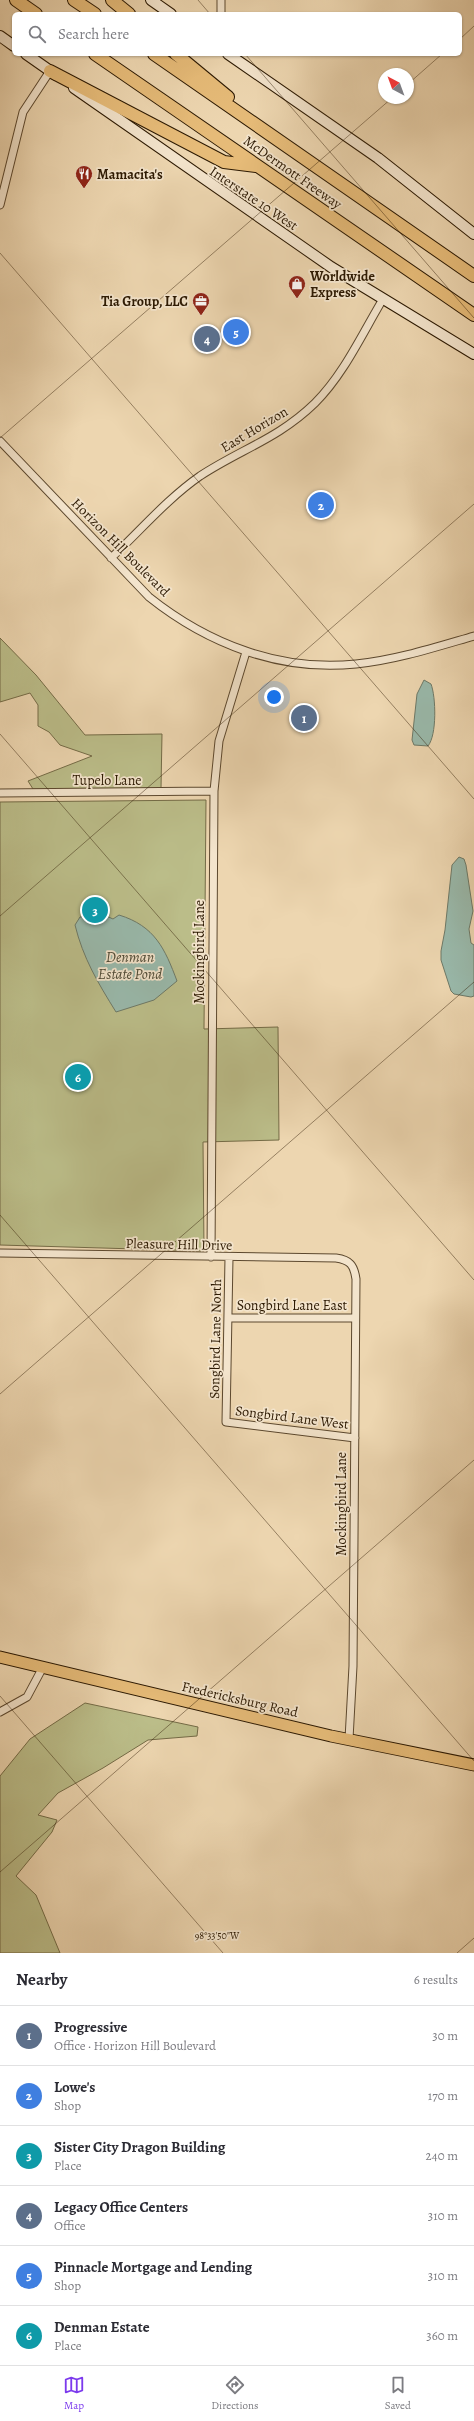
<!DOCTYPE html>
<meta charset="utf-8">
<style>
:root{--surface:#fff;--page:#f2f2f3;--text:#2b2b33;--muted:#7c7c81;--line:#e1e1e2;--accent:#7c3aed}
body{margin:0;font-family:Alegreya,serif;background:var(--page);color:var(--text)}
.compass{position:absolute;left:378px;top:68px;width:36px;height:36px;border-radius:50%;background:var(--surface);box-shadow:0 1px 3px #0004;rotate:319deg}
.you{position:absolute;left:274px;top:697px;width:14px;height:14px;margin:-10px;border:3px solid #fff;border-radius:50%;background:#1a73e8;box-shadow:0 0 0 6px #1a73e833}
.badge{display:grid;place-items:center;width:26px;height:26px;border-radius:50%;background:var(--accent);color:#fff;font-size:13px;font-weight:700}
.pin{position:absolute;translate:-50% -50%;border:2px solid #fff;box-shadow:0 1px 4px #0006}
.list{margin:0;padding:0;list-style:none}
h2{display:flex;justify-content:space-between;align-items:center;height:52px;margin:0;padding:0 16px;font-size:17px}
h2 small{font-size:13px;font-weight:400;color:var(--muted)}
.list li{display:grid;grid-template-columns:26px 1fr auto;gap:12px;align-items:center;box-sizing:border-box;height:60px;padding:0 16px;border-top:1px solid var(--line)}
.list b{display:block;font-size:15px;white-space:nowrap}
.list p{margin:0;font-size:13px;white-space:nowrap;color:var(--muted)}
.list em{font-size:13px;font-style:normal;color:var(--muted)}
.icon{flex:none;width:22px;height:22px;fill:none;stroke:currentColor;stroke-width:2;stroke-linecap:round;stroke-linejoin:round}
.map{position:relative;flex:none;width:474px;height:1953px;overflow:hidden}
.search{position:absolute;background:var(--surface);box-shadow:0 1px 3px #0004;left:12px;right:12px;top:12px;height:44px;display:flex;align-items:center;gap:10px;box-sizing:border-box;padding:0 14px;border-radius:6px;color:var(--muted);font-size:15px}
.sheet{height:412px;background:var(--surface)}
nav{display:flex;justify-content:space-around;align-items:center;box-sizing:border-box;height:56px;border-top:1px solid var(--line);background:var(--surface);font-size:11px;color:var(--muted)}
nav a{display:grid;justify-items:center;gap:2px}
nav .on{color:var(--accent)}
.map>svg:first-child{display:block}
.green{fill:#bbbd89;stroke:#746b46}
.water{fill:#99b9ab;stroke:#6d7967}
.lines{fill:none;stroke-linecap:round;stroke-linejoin:round}
.minor-casing{stroke:#5c482e;stroke-width:9}
.secondary-casing{stroke:#2c1902;stroke-width:12}
.primary-casing{stroke:#2c1902;stroke-width:13}
.motorway-casing{stroke:#2c1902;stroke-width:14}
.minor{stroke:#f3e4cc;stroke-width:7}
.secondary{stroke:#f3e4cc;stroke-width:10}
.primary{stroke:#e6bb78;stroke-width:11}
.motorway{stroke:#e6bb78;stroke-width:12}
.ticks{fill:none;stroke:#2c1902;stroke-width:1;stroke-opacity:0.45}
.labels{text-anchor:middle;stroke-width:3.5;stroke-linejoin:round;paint-order:stroke}
.street-label{font-size:14px;fill:#2c1902;stroke:#f3e4cc}
.poi-label{font-size:14px;font-weight:bold;fill:#2c1902;stroke:#f3e4cc;text-anchor:start}
.water-label{font-size:15px;font-style:italic;fill:#4d4935;stroke:#f3e4cc}
.ticks-label{font-size:10px;text-anchor:middle;fill:#2c1902;stroke:#f3e4cc;stroke-width:3.5;stroke-linejoin:round;paint-order:stroke}
</style>
<div class="map">
<svg width="474" height="1953" viewBox="0 0 474 1953">
<rect width="100%" height="100%" fill="#edd6b0"/>
<filter id="stains"><feTurbulence type="fractalNoise" baseFrequency=".005" numOctaves="4"/><feColorMatrix values="0 0 0 0 .2 0 0 0 0 .09 0 0 0 0 .02 0 0 0 .5 -.17"/></filter>
<radialGradient id="worn" r=".72"><stop offset=".6" stop-color="#630" stop-opacity="0"/><stop offset="1" stop-color="#630" stop-opacity=".3"/></radialGradient>
<path class="green" d="M 0,638 L 36,675 L 85,735 L 162,734 L 161,789 L 33,789 L 28,781 L 92,756 L 60,745 L 49,732 L 38,726 L 38,705 L 30,693 L 0,702 Z
M 206,800 L 204,1029 L 278,1027 L 279,1140 L 203,1142 L 204,1251 L 0,1245 L 0,802 Z
M 85,1703 L 198,1727 L 197,1736 L 148,1740 L 103,1768 L 58,1793 L 38,1815 L 57,1820 L 52,1832 L 16,1876 L 36,1895 L 60,1953 L 0,1953 L 0,1776 L 30,1739 Z"/>
<path class="water" d="M 424,680 L 431,684 C 436,697 437,735 428,746 L 414,745 L 412,740 L 417,694 Z
M 459,857 L 464,859 L 466,865 L 473,911 L 469,929 L 471,943 L 474,945 L 474,996 L 471,997 L 454,994 L 451,991 L 441,960 L 441,951 L 445,930 L 452,865 Z
M 102,914 L 113,919 L 119,915 C 155,926 165,949 177,981 L 154,1000 L 116,1012 C 98,983 83,958 75,925 L 80,917 Z"/>
<g class="lines">
<defs>
<path id="minor" d="M 221,14 L 221,0
M 0,205 L 23,112 L 50,71
M 0,441 L 149,597 C 208,644 280,672 356,664 C 396,660 436,647 474,636
M 111,558 C 140,531 167,499 200,476 C 241,449 278,439 315,403 C 344,374 362,334 383,299
M 0,793 L 214,791
M 0,1253 L 336,1258 C 350,1260 354,1265 356,1279 L 353,1666 L 349,1739
M 211,1257 L 214,791 L 219,741 L 246,652
M 229,1258 L 226,1422 L 355,1438
M 229,1318 L 355,1318
M 0,1712 L 27,1697 L 43,1667"/>
<path id="secondary" d="M 151,0 L 171,14
M 0,36 L 14,46
M 26,54 L 56,75
M 228,54 L 378,158 L 474,234
M 74,88 L 331,267 L 474,354"/>
<path id="primary" d="M 0,1657 L 331,1736 L 474,1765"/>
<path id="motorway" d="M 16,0 L 36,14
M 74,0 L 95,14
M 112,0 L 129,14
M 95,54 L 474,315
M 154,54 L 474,276
M 176,54 L 228,97
M 50,71 L 224,162 L 256,166"/>
</defs>
<use href="#minor" class="minor-casing"/>
<use href="#secondary" class="secondary-casing"/>
<use href="#primary" class="primary-casing"/>
<use href="#motorway" class="motorway-casing"/>
<use href="#minor" class="minor"/>
<use href="#secondary" class="secondary"/>
<use href="#primary" class="primary"/>
<use href="#motorway" class="motorway"/>
</g>
<path class="ticks" d="M 198,0 L 210,14M 460,39 L 474,26M 245,54 L 474,318M 408,84 L 442,54M 0,253 L 474,799M 0,438 L 392,98M 0,734 L 474,1280M 0,916 L 474,504M 0,1215 L 474,1761M 0,1394 L 474,982M 0,1696 L 223,1953M 0,1872 L 474,1460M 457,1953 L 474,1938"/>
<defs>
<symbol id="restaurant-pin" viewBox="-11 -11 22 30"><path d="M0 17L-7.5 6A9.5 9.5 0 1 1 7.5 6Z" fill="#8f2418" stroke="#f3e4cc"/><path d="M-5-6h1v4h1v-4h1v4h1v-4h1v5L-1.5 .5V6h-2V.5L-5-1ZM5-6V6H3V1.5H1.5Q1.5-4 5-6Z" fill="#fff"/></symbol>
<symbol id="shop-pin" viewBox="-11 -11 22 30"><path d="M0 17L-7.5 6A9.5 9.5 0 1 1 7.5 6Z" fill="#8f2418" stroke="#f3e4cc"/><path d="M-5-2.5h2.3a2.7 3.5 0 0 1 5.4 0H5L5.5 6h-11ZM-1.5-2.5h3a1.5 2.3 0 0 0-3 0Z" fill="#fff"/></symbol>
<symbol id="office-pin" viewBox="-11 -11 22 30"><path d="M0 17L-7.5 6A9.5 9.5 0 1 1 7.5 6Z" fill="#8f2418" stroke="#f3e4cc"/><path d="M-6-3h4V-5.5h4V-3h4V5H-6ZM-1-4.5V-3h2v-1.5ZM-6 0V1H6V0Z" fill="#fff"/></symbol>
</defs>
<g fill-rule="evenodd">
<use href="#restaurant-pin" x="74" y="164" width="20" height="27"/>
<use href="#shop-pin" x="287" y="274" width="20" height="27"/>
<use href="#office-pin" x="191" y="291" width="20" height="27"/>
</g>
<g class="labels">
<g class="street-label">
<text transform="translate(293 172) rotate(35)" y="5">McDermott Freeway</text>
<text transform="translate(254 198) rotate(34)" y="5">Interstate 10 West</text>
<text transform="translate(254 429) rotate(-31)" y="5">East Horizon</text>
<text transform="translate(121 547) rotate(45)" y="5">Horizon Hill Boulevard</text>
<text x="107" y="785">Tupelo Lane</text>
<text transform="translate(199 952) rotate(-90)" y="5">Mockingbird Lane</text>
<text transform="translate(179 1244) rotate(1)" y="5">Pleasure Hill Drive</text>
<text x="292" y="1310">Songbird Lane East</text>
<text transform="translate(215 1339) rotate(-89)" y="5">Songbird Lane North</text>
<text transform="translate(292 1417) rotate(7)" y="5">Songbird Lane West</text>
<text transform="translate(341 1504) rotate(-90)" y="5">Mockingbird Lane</text>
<text transform="translate(240 1699) rotate(13)" y="5">Fredericksburg Road</text>
</g>
<g class="poi-label">
<text x="97" y="179">Mamacita's</text>
<text x="310" y="281">Worldwide<tspan x="310" dy="16">Express</tspan></text>
<text x="188" y="306" text-anchor="end">Tia Group, LLC</text>
</g>
<g class="water-label">
<text x="130" y="962">Denman<tspan x="130" dy="17">Estate Pond</tspan></text>
</g>
</g>
<g class="ticks-label">
<text x="217" y="1939">98°33'50"W</text>
</g>
<rect width="100%" height="100%" filter="url(#stains)"/>
<rect width="100%" height="100%" fill="url(#worn)"/>
</svg>
<svg class="compass" viewBox="-18 -18 36 36"><path d="M0-13l5 13h-10z" fill="#e53935"/><path d="M0 13l5-13h-10z" fill="#7c7c81"/></svg>
<div class="you"></div>
<div class="pin badge" style="left:304px;top:718px;background:#5c6f8a">1</div>
<div class="pin badge" style="left:321px;top:505px;background:#3f7fe0">2</div>
<div class="pin badge" style="left:95px;top:910px;background:#0f9aa8">3</div>
<div class="pin badge" style="left:207px;top:339px;background:#5c6f8a">4</div>
<div class="pin badge" style="left:236px;top:332px;background:#3f7fe0">5</div>
<div class="pin badge" style="left:78px;top:1077px;background:#0f9aa8">6</div>
<div class="search"><svg class="icon" aria-label="search" viewBox="0 0 24 24"><circle cx="10" cy="10" r="6"/><path d="M15 15l6 6"/></svg>Search here</div>
</div>
<section class="sheet">
<h2>Nearby<small>6 results</small></h2>
<ul class="list">
<li><span class="badge" style="background:#5c6f8a">1</span><div><b>Progressive</b><p>Office · Horizon Hill Boulevard</p></div><em>30 m</em></li>
<li><span class="badge" style="background:#3f7fe0">2</span><div><b>Lowe's</b><p>Shop</p></div><em>170 m</em></li>
<li><span class="badge" style="background:#0f9aa8">3</span><div><b>Sister City Dragon Building</b><p>Place</p></div><em>240 m</em></li>
<li><span class="badge" style="background:#5c6f8a">4</span><div><b>Legacy Office Centers</b><p>Office</p></div><em>310 m</em></li>
<li><span class="badge" style="background:#3f7fe0">5</span><div><b>Pinnacle Mortgage and Lending</b><p>Shop</p></div><em>310 m</em></li>
<li><span class="badge" style="background:#0f9aa8">6</span><div><b>Denman Estate</b><p>Place</p></div><em>360 m</em></li>
</ul>
</section>
<nav>
<a class="on"><svg class="icon" aria-label="map" viewBox="0 0 24 24"><path d="M3 6l6-2 6 2 6-2v14l-6 2-6-2-6 2zM9 4v14M15 6v14"/></svg>Map</a>
<a><svg class="icon" aria-label="directions" viewBox="0 0 24 24"><path d="M12 3l9 9-9 9-9-9zM9 14v-3h6M13 9l2 2-2 2"/></svg>Directions</a>
<a><svg class="icon" aria-label="saved" viewBox="0 0 24 24"><path d="M7 4h10v16l-5-4-5 4z"/></svg>Saved</a>
</nav>
